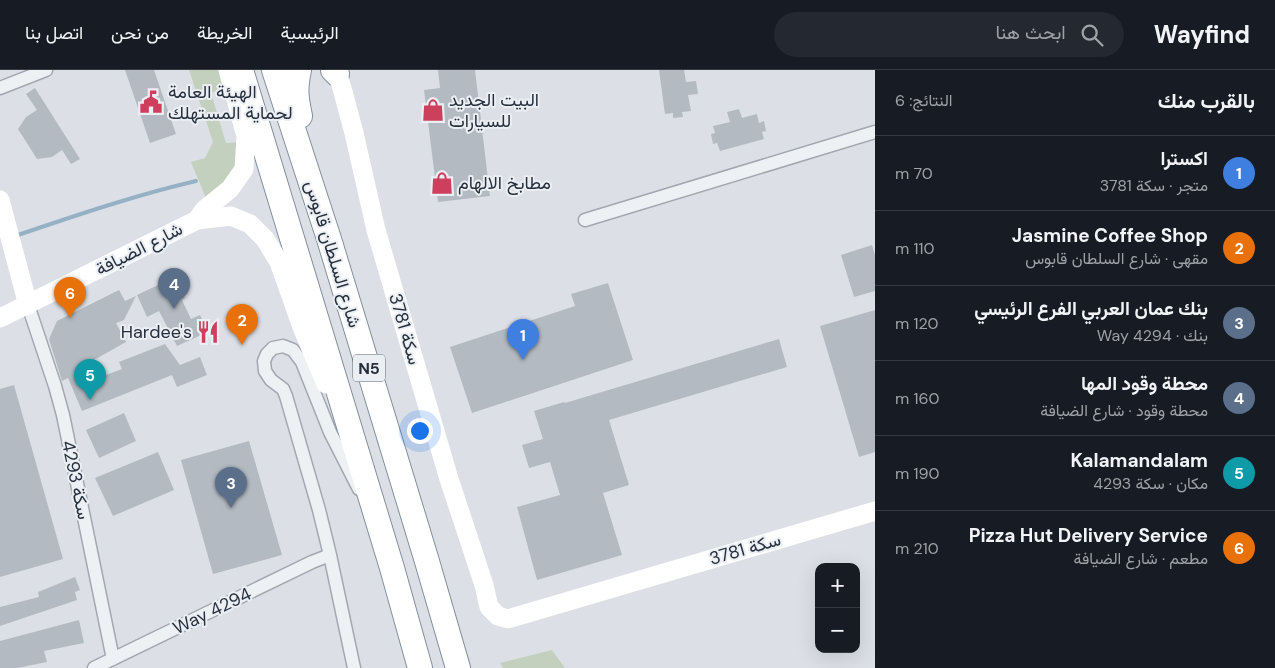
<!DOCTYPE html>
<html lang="ar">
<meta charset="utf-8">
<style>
:root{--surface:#171b24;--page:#242831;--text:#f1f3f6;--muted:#9ea1a6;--line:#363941;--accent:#1a73e8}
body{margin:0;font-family:"DM Sans",Vazirmatn,sans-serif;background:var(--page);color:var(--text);direction:rtl}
.controls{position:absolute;right:15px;bottom:15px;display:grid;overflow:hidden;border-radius:10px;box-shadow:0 5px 20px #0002}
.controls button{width:45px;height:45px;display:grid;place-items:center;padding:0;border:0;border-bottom:1px solid var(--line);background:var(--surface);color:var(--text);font:25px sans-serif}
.you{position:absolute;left:419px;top:360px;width:18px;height:18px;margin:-12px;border:4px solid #fff;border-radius:50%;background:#1a73e8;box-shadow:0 0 0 8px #1a73e833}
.badge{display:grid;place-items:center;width:32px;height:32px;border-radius:50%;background:var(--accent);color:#fff;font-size:16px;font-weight:700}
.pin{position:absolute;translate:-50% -41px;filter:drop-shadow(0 1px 2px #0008)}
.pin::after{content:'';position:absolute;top:26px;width:18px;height:15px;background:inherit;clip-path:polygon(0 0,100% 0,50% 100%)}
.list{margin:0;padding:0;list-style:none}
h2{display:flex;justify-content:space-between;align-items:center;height:65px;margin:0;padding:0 20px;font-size:21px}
h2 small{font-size:16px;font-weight:400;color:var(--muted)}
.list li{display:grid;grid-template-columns:32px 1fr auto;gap:15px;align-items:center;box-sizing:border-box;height:75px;padding:0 20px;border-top:1px solid var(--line)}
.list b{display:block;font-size:19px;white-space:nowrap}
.list p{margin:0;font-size:16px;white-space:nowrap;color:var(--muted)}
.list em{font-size:16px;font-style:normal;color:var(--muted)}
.icon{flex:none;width:28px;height:28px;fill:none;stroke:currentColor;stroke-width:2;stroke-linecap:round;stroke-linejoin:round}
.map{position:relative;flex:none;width:875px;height:598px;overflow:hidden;direction:ltr}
header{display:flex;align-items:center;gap:30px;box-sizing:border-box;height:70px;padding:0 25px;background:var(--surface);border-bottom:1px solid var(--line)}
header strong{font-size:24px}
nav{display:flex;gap:28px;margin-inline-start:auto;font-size:18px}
.search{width:350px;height:45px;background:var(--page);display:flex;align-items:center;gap:12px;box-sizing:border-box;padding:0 18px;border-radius:28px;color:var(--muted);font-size:19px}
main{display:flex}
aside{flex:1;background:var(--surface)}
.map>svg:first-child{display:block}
.green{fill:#c3d0bd}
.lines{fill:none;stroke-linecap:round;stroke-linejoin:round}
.stream{stroke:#96b1c6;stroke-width:4}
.building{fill:#b3bac2}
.street-casing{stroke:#a2a7b0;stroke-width:15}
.highway-casing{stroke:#838f9c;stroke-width:26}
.street{stroke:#eef1f4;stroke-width:12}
.secondary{stroke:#fff;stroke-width:19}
.highway{stroke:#fff;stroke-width:24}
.labels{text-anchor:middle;stroke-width:4;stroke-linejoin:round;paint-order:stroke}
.shield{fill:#ebeff4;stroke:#616973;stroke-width:1}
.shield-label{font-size:16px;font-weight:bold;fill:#262f3c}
.poi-label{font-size:18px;fill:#262f3c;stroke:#ebeff4;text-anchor:start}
.street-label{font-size:18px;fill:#262f3c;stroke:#ebeff4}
</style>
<header>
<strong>Wayfind</strong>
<div class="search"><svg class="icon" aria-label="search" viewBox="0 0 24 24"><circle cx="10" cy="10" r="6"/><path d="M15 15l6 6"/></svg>ابحث هنا</div>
<nav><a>الرئيسية</a><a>الخريطة</a><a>من نحن</a><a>اتصل بنا</a></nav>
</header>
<main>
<aside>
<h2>بالقرب منك<small>النتائج: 6</small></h2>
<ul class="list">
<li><span class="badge" style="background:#3f7fe0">1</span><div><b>اكسترا</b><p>متجر · سكة 3781</p></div><em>70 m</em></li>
<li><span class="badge" style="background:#e8710a">2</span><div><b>Jasmine Coffee Shop</b><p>مقهى · شارع السلطان قابوس</p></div><em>110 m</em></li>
<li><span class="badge" style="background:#5c6f8a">3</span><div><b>بنك عمان العربي الفرع الرئيسي</b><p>بنك · Way 4294</p></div><em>120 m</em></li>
<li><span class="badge" style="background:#5c6f8a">4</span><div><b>محطة وقود المها</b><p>محطة وقود · شارع الضيافة</p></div><em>160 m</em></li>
<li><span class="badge" style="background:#0f9aa8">5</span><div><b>Kalamandalam</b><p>مكان · سكة 4293</p></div><em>190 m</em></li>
<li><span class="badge" style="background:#e8710a">6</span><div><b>Pizza Hut Delivery Service</b><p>مطعم · شارع الضيافة</p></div><em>210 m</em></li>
</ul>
</aside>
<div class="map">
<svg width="875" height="598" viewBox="0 0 875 598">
<rect width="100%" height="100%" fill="#dce0e6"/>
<path class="green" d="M 189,0 L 223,0 L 227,17 L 211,23 L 226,73 L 241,72 L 240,97 L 208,133 L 191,92 L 205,88 L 213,72 Z
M 552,580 L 565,598 L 503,598 L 500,593 Z"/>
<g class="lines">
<path class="stream" d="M 18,165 C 77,145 136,125 196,111"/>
</g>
<path class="building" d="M 125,0 L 154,0 L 176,64 L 150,73 Z
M 438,0 L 475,0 L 490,126 L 438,132 L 424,20 L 440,18 Z
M 659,0 L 684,0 L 686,12 L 696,11 L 698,24 L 688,25 L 691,41 L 682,42 L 683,47 L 673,48 L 673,43 L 665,44 Z
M 35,18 L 80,89 L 71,94 L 62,80 L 52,87 L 37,89 L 18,59 L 26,47 L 37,40 L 26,24 Z
M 739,39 L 742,48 L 757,44 L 759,53 L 764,51 L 766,61 L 762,62 L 764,69 L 720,81 L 717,73 L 713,74 L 711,64 L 715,63 L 713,56 L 730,52 L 727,42 Z
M 872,175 L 875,185 L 875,221 L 854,227 L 841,185 Z
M 175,207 L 185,228 L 182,230 L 191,249 L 200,245 L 208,262 L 177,276 L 159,241 L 147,247 L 137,225 Z
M 608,213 L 633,290 L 472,343 L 450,277 L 575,236 L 571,224 Z
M 119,220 L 125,231 L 136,226 L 124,250 L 116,253 L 126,272 L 78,299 L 82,307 L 95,302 L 98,308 L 122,299 L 119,292 L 165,274 L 180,295 L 200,287 L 207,305 L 177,317 L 172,305 L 82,341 L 68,308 L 62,311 L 49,269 L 57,251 Z
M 875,240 L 875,382 L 859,387 L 820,256 Z
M 779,269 L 787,297 L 609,350 L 629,415 L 603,423 L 622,485 L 537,510 L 517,437 L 560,425 L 550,392 L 529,398 L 522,375 L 543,369 L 534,341 L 564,332 L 565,333 Z
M 14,315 L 63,489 L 0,507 L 0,319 Z
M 124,343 L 136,371 L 99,388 L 86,360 Z
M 249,371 L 282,485 L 213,504 L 181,390 Z
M 158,382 L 174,420 L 113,446 L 95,408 Z
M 75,507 L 80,520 L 75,522 L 77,530 L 0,556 L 0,537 L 39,527 L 38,522 Z
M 79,550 L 84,573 L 44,581 L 47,592 L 17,598 L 0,598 L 0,571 Z"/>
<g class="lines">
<defs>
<path id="street" d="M 0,18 L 46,0
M 585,150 L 875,62
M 28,235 L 55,316 L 63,345 L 113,589
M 94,598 L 312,492 L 330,485
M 354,598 L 330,485 L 319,440 L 286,326 L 283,319 L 271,310 L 265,301 L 264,291 L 267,284 L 273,278 L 283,276 L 293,280 L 302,292 L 330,362 L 359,419"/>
<path id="highway" d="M 241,0 L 392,498 L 420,598
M 274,0 L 329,169 L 426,488 L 458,598
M 299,0 C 295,19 296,27 300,46
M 333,0 L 337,4"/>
</defs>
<use href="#street" class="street-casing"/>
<use href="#highway" class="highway-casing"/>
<use href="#street" class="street"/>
<path class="secondary" d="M 336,0 L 342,18 L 354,63 L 376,160 L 449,409 L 484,515 L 489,537 L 498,546 L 508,549 L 875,441
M 0,130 L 28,235
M 197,150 L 204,140 L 230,119 L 244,99 L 246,66 L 228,0
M 0,248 L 197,150 L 231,146 L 250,154 L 265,169 L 279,192 L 302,257 L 326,314"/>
<use href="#highway" class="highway"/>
</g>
<defs>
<symbol id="civic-bare" viewBox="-9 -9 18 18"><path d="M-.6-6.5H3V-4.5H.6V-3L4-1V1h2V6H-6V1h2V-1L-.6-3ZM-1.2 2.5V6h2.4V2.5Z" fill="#cc405e" stroke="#ebeff4" stroke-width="2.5" paint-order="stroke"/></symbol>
<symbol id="shop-bare" viewBox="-9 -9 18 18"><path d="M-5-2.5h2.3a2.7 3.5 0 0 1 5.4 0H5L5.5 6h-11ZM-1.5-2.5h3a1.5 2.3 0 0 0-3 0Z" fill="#cc405e" stroke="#ebeff4" stroke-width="2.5" paint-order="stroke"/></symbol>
<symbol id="restaurant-bare" viewBox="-9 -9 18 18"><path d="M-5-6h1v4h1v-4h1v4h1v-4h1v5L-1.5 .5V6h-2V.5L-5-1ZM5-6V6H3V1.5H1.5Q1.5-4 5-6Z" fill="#cc405e" stroke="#ebeff4" stroke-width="2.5" paint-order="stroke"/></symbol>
</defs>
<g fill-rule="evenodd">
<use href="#civic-bare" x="135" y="16" width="32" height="32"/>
<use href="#shop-bare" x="417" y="24" width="32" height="32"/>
<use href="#shop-bare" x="426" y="97" width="32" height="32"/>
<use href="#restaurant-bare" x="192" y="246" width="32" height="32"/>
</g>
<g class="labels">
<rect class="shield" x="353" y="284.5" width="32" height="27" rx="4"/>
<g class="shield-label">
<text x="369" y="304">N5</text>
</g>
<g class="poi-label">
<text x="168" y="28">الهيئة العامة<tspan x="168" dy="21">لحماية المستهلك</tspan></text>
<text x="449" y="36">البيت الجديد<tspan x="449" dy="21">للسيارات</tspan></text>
<text x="458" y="119">مطابخ الالهام</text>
<text x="192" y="268" text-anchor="end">Hardee's</text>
</g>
<g class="street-label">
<text transform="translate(139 179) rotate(-27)" y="6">شارع الضيافة</text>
<text transform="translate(333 184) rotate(73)" y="6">شارع السلطان قابوس</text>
<text transform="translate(405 259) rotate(74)" y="6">سكة 3781</text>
<text transform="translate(76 410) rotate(78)" y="6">سكة 4293</text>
<text transform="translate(745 479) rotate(-16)" y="6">سكة 3781</text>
<text transform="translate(212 541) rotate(-26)" y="6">Way 4294</text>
</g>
</g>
</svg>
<div class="controls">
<button>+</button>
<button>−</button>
</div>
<div class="you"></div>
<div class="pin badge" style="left:523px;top:290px;background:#3f7fe0">1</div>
<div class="pin badge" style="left:242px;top:275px;background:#e8710a">2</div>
<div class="pin badge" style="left:231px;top:438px;background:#5c6f8a">3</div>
<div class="pin badge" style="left:174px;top:239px;background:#5c6f8a">4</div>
<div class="pin badge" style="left:90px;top:330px;background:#0f9aa8">5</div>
<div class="pin badge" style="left:70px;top:248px;background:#e8710a">6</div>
</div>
</main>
